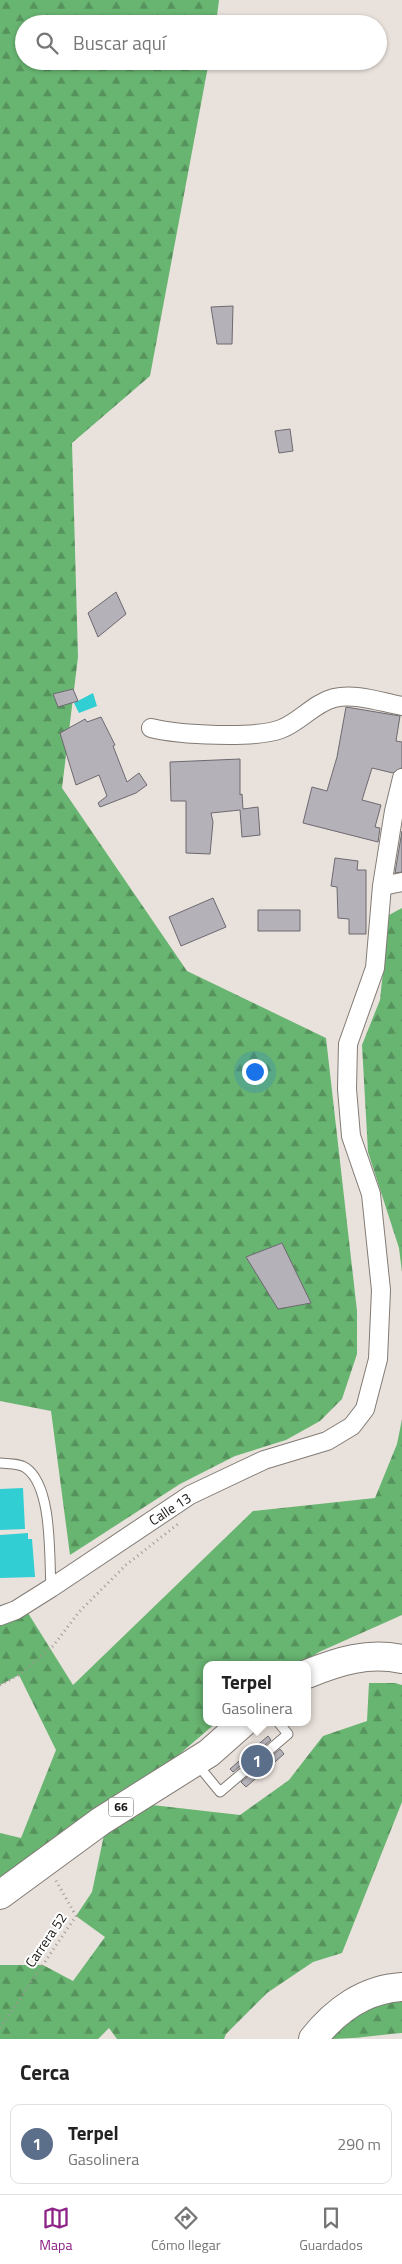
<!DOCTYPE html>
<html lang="es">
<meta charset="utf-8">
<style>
:root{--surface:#fff;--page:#f2f2f2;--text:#222;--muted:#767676;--line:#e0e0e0;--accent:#8e2387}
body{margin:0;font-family:"Titillium Web",sans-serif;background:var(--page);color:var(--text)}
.you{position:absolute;left:254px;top:1071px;width:18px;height:18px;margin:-12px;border:4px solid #fff;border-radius:50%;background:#1a73e8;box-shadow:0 0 0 8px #1a73e833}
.badge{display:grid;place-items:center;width:32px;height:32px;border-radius:50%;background:var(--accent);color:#fff;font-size:16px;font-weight:700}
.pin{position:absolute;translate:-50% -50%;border:2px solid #fff;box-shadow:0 1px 5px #0006}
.popup{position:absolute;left:203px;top:1661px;width:108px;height:65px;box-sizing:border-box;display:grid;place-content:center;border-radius:10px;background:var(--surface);filter:drop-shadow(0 1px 4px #0005);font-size:16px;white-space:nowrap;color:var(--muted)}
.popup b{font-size:19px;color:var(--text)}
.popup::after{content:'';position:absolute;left:50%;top:100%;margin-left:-10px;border:10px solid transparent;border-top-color:var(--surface)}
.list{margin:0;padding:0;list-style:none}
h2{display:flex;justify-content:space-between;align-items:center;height:65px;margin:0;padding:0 20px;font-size:21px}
h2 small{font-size:16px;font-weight:400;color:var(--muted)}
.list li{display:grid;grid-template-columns:32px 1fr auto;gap:15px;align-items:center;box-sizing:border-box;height:80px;margin:0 10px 10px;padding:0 10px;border:1px solid var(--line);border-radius:10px}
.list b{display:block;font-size:19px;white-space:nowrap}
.list p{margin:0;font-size:16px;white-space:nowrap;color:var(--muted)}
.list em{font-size:16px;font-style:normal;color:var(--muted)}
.icon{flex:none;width:28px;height:28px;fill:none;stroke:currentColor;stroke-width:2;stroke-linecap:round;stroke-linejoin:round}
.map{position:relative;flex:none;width:402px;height:2039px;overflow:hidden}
.search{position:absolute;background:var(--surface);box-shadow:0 1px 4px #0004;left:15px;right:15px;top:15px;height:55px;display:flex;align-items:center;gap:12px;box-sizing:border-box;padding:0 18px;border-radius:28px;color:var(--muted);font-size:19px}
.sheet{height:155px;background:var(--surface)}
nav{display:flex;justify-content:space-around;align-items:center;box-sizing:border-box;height:70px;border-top:1px solid var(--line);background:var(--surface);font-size:14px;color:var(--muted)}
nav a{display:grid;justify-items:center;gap:2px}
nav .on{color:var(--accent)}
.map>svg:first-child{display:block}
.forest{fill:url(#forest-firs)}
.water{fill:#31ced4}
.building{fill:#b5b1b9;stroke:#6c6970}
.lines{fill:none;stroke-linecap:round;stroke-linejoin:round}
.service-casing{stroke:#827b75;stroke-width:11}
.minor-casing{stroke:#827b75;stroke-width:20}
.trunk-casing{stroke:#827b75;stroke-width:30}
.path{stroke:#a09995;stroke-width:3;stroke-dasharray:1 4;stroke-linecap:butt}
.service{stroke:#fff;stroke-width:9}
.minor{stroke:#fff;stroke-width:18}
.trunk{stroke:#fff;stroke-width:28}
.labels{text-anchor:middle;stroke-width:4;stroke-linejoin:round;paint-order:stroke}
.shield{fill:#fff;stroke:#605e5d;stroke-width:1}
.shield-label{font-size:12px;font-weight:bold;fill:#1c1917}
.street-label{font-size:14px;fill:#1c1917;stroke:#fff}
</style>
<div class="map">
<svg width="402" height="2039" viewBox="0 0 402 2039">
<defs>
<pattern id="forest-firs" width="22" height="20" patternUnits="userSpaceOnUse" patternTransform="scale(1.25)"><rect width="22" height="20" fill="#68b471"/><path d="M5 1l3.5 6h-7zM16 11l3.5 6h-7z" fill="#55925c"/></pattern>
</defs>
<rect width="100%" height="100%" fill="#e9e1db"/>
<path class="forest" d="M 0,0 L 219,0 L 216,24 L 24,24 L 24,61 L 209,61 L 150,376 L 72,443 L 78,657 L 62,788 L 187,971 L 326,1038 L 357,1311 L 357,1354 L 342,1399 L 320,1421 L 286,1440 L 235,1456 L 180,1484 L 70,1555 L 51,1411 L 0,1401 Z
M 402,908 L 402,1272 L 399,1248 L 368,1152 L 362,1045 L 380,1000 L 389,915 Z
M 402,1419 L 402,1615 L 319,1652 L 299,1665 L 207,1665 L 207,1722 L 217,1722 L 175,1758 L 0,1877 L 0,1833 L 21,1838 L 56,1750 L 19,1675 L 0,1685 L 0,1624 L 28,1613 L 73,1685 L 253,1511 L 375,1498 L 397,1444 Z
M 369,1683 L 395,1683 L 402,1685 L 402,1802 L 342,1953 L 313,1962 L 267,1993 L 226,2034 L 224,2039 L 117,2039 L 109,2028 L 98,2039 L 0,2039 L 0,1965 L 43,1965 L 73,1981 L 105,1937 L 76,1916 L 92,1892 L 104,1835 L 152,1805 L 240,1815 L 289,1780 L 323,1736 L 367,1721 Z
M 392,2001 L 402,2001 L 402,2033 C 378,2035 354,2039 329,2039 L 359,2011 Z"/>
<path class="water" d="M 93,693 L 97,706 L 79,713 L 74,703 Z
M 23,1488 L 25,1529 L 0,1530 L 0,1489 Z
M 28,1533 L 28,1539 L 32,1539 L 35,1577 L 0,1578 L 0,1535 Z"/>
<path class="building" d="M 233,306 L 232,344 L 217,344 L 211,307 Z
M 290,429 L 293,451 L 279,453 L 275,431 Z
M 116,592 L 126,614 L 98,637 L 88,613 Z
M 73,689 L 78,701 L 58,707 L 53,694 Z
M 346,707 L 400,716 L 396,741 L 402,742 L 402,768 L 393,773 L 372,768 L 362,800 L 381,805 L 375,827 L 380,828 L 378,842 L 303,823 L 312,787 L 327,791 L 337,757 Z
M 101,717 L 115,745 L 113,746 L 127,782 L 139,773 L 147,785 L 136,793 L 100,807 L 98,803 L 107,796 L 99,775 L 76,785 L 60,733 L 85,719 L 87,722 Z
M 240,759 L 240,795 L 242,794 L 243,809 L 258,807 L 260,835 L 242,837 L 240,810 L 211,813 L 213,822 L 210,854 L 186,853 L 186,801 L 171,801 L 170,762 Z
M 402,831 L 402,872 L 395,873 Z
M 335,858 L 358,861 L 357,870 L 366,870 L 366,934 L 349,934 L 349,919 L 338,918 L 337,887 L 331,886 Z
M 213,898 L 226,927 L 181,946 L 169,917 Z
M 258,910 L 300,910 L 300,931 L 258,931 Z
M 282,1243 L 311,1303 L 278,1309 L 246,1257 Z
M 268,1736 L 271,1740 L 233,1772 L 230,1769 Z
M 280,1749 L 284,1754 L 246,1787 L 241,1782 Z"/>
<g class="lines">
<defs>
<path id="service" d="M 0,1463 C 9,1464 19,1463 26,1468 C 53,1487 49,1558 51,1588
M 197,1764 L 220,1792 L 288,1734 L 278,1722"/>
<path id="minor" d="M 151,728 C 179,735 255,739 281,729 C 300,722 314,703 334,698 C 356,693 380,702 402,706
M 382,886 L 402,882
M 0,1616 L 16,1610 L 51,1588 L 190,1495 L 264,1460 L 327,1441 L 352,1426 L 365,1409 L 378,1359 L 381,1290 L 371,1194 L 351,1136 L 347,1089 L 348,1044 L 375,968 L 382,886 L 394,811 L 402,778"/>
<path id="trunk" d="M 307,1674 C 339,1661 368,1652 402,1659
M 0,1895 L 101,1821 L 209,1753 L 244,1722
M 313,2039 C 335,2011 365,1989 402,1987"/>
</defs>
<use href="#service" class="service-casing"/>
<use href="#minor" class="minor-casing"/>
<use href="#trunk" class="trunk-casing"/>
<path class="path" d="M 0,1685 L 19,1675 L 53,1646 L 79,1612 L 126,1565 L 178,1524
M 0,2028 L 76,1916 L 55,1879"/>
<use href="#service" class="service"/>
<use href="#minor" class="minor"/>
<use href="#trunk" class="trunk"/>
</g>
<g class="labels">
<rect class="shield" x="108.5" y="1797.5" width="25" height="19" rx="4"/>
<g class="shield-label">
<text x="121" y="1811">66</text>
</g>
<g class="street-label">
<text transform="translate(170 1509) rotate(-33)" y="5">Calle 13</text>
<text transform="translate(46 1940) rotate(-56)" y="5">Carrera 52</text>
</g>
</g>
</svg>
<div class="you"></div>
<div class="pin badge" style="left:257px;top:1761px;background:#5c6f8a">1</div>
<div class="popup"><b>Terpel</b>Gasolinera</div>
<div class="search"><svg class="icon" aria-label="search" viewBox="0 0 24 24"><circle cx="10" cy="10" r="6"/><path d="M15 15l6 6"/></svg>Buscar aquí</div>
</div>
<section class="sheet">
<h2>Cerca<small></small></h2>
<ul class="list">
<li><span class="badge" style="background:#5c6f8a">1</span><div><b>Terpel</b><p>Gasolinera</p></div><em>290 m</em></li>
</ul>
</section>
<nav>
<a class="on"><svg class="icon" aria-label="map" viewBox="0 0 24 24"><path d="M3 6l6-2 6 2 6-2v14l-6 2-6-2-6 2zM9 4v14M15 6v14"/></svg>Mapa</a>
<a><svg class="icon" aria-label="directions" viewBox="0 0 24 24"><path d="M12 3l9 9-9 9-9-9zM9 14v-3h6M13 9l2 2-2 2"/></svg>Cómo llegar</a>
<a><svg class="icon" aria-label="saved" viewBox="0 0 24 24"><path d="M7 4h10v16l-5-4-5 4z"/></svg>Guardados</a>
</nav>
